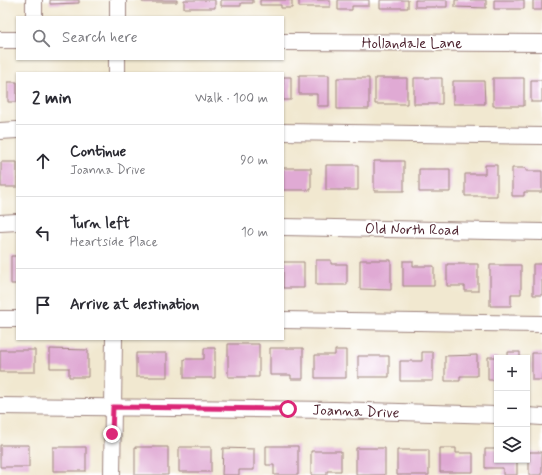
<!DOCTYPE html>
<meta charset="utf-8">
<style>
:root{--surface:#fff;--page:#f7f7f7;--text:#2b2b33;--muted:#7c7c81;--line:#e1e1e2}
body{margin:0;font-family:Mynerve,sans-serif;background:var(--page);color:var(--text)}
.controls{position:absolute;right:12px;bottom:12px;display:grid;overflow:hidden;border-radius:0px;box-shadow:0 1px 3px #0004}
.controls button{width:36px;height:36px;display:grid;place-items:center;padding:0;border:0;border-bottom:1px solid var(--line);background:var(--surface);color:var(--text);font:20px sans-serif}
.stop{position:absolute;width:12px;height:12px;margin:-9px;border:3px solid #db2777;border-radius:50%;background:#fff}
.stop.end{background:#db2777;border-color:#fff;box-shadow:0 1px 4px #0008}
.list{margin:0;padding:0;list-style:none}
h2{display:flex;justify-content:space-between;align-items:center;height:52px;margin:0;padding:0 16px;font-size:17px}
h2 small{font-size:13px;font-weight:400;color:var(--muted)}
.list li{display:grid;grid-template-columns:26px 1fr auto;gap:12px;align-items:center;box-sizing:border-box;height:72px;padding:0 16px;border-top:1px solid var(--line)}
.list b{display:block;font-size:15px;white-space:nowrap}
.list p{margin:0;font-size:13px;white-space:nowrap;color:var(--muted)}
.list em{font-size:13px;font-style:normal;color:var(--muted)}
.icon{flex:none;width:22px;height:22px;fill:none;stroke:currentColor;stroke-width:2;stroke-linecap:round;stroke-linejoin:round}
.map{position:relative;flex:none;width:542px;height:475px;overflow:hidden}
.search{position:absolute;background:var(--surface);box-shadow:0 1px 3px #0004;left:16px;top:16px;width:268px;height:44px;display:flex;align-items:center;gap:10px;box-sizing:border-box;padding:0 14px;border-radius:0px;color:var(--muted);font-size:15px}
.panel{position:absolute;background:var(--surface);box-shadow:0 1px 3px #0004;left:16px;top:72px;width:268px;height:268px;border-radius:0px}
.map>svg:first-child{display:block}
.building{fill:#e0aad4}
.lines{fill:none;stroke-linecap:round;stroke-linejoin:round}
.minor-casing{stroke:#9e847e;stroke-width:18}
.minor{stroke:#fff;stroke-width:16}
.route{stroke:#db2777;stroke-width:5}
.labels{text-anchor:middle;stroke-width:3;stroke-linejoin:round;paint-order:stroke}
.street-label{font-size:15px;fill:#4a1f2b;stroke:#fff}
</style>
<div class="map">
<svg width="542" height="475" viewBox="0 0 542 475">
<rect width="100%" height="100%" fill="#fff"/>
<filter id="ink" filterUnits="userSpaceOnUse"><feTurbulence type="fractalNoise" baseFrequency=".025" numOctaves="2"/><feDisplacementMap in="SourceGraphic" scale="8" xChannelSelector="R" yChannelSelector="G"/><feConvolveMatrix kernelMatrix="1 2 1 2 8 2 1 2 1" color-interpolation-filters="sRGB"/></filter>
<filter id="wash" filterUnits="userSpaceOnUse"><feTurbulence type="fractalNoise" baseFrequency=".012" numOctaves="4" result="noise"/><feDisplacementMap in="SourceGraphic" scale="16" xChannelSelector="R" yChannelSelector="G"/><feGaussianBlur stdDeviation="0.9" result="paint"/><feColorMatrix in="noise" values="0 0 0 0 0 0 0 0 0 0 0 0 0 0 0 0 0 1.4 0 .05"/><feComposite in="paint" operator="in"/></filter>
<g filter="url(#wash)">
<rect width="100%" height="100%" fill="#f1e8d0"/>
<g id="blocks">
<path class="building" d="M 50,0 L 79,0 L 79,3 L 50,4 Z
M 142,0 L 177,0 L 177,2 L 142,2 Z
M 184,0 L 215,0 L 215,8 L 184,8 Z
M 221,0 L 253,0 L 253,3 L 241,3 L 241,6 L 221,6 Z
M 260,0 L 292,0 L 292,8 L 281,8 L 281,5 L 260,5 Z
M 299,0 L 330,0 L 330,7 L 299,7 Z
M 338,0 L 369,0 L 369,6 L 352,6 L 352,10 L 338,10 Z
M 380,0 L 408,0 L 408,8 L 380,8 Z
M 415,0 L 447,0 L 447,7 L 415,7 Z
M 455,0 L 486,0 L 486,8 L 455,7 Z
M 494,0 L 524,0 L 524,9 L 494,9 Z
M 533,0 L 542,0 L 542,10 L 533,10 Z
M 299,75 L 329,75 L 329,106 L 317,106 L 317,94 L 299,94 Z
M 283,77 L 291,77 L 291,100 L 283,100 Z
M 337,78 L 369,78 L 369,109 L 337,109 Z
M 375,78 L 407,78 L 407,104 L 375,104 Z
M 414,78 L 442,78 L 442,104 L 414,104 Z
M 493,78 L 524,78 L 524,106 L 493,106 Z
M 531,80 L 542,80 L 542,102 L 531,102 Z
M 453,81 L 484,81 L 485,104 L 453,104 Z
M 8,82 L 17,82 L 17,102 L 8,102 Z
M 374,161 L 404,161 L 404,191 L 374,191 Z
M 1,162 L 17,162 L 17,187 L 1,187 Z
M 326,165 L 358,165 L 358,190 L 326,190 Z
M 485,165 L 497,165 L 497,196 L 465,196 L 465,174 L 485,174 Z
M 283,168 L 311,168 L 311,190 L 283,190 Z
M 512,168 L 526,168 L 526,171 L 542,171 L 542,192 L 524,192 L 524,196 L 512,196 Z
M 419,169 L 450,169 L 450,192 L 419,192 Z
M 11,256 L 17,256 L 17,284 L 11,284 Z
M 316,260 L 331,260 L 331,264 L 347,264 L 347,285 L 316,285 Z
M 360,260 L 391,260 L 391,290 L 360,289 Z
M 403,261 L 413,261 L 413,266 L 434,266 L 434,286 L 403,286 Z
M 283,262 L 304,262 L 304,288 L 283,288 Z
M 447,264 L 478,264 L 478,291 L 465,291 L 465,286 L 447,286 Z
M 533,264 L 542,264 L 542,295 L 533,295 Z
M 490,265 L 521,265 L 521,294 L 511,294 L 511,306 L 490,306 Z
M 228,344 L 259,344 L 259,377 L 228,377 Z
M 204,348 L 215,348 L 215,378 L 184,378 L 184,359 L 204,359 Z
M 270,348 L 303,348 L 303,379 L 291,379 L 291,375 L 270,375 Z
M 50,349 L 88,350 L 88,377 L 69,377 L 69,368 L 50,368 Z
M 0,350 L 35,350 L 35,372 L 0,372 Z
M 335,350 L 346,350 L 346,378 L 315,378 L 315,355 L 335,355 Z
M 422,352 L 433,352 L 433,381 L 400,381 L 400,361 L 422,361 Z
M 508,352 L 520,352 L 520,358 L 508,358 Z
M 136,353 L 167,353 L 167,377 L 136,377 Z
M 532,353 L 542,353 L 542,380 L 532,380 Z
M 477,355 L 477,376 L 460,376 L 460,381 L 445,381 L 445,356 Z
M 358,356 L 389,356 L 389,377 L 358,377 Z
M 488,357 L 497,357 L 497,380 L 488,380 Z
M 0,445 L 29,445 L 29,467 L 0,467 Z
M 266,446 L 298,446 L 298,475 L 274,475 L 274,465 L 266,465 Z
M 53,447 L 86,447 L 86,471 L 53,471 Z
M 135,447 L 168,447 L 168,475 L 135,475 Z
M 179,447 L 211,447 L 211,472 L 179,472 Z
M 223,448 L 254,449 L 254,470 L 239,470 L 239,475 L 222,475 Z
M 356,448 L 385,448 L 385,475 L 356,475 Z
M 440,448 L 456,448 L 456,453 L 473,453 L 473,472 L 440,472 Z
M 485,449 L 497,449 L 497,460 L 517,460 L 517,475 L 503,475 L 503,468 L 485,468 Z
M 397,450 L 429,450 L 429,475 L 397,475 Z
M 311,451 L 341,451 L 341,471 L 327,471 L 327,475 L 311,475 Z
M 529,452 L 542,452 L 542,475 L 529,475 Z"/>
</g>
</g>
<g filter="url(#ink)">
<use href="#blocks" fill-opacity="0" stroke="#9e847e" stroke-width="1"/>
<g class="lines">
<defs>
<path id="minor" d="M 34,0 L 34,17
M 118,17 L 118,0
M 0,40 L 17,40
M 283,42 L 542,43
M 117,73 L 117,59
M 0,131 L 17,130
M 283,132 L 542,136
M 0,223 L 17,222
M 283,227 L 542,232
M 0,319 L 17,319
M 283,320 L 542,324
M 0,406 L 335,410 L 497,415
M 527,416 L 542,417
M 112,475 L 114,339"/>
</defs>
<use href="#minor" class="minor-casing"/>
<use href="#minor" class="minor"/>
</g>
</g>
<g class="lines" filter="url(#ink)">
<path class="route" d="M 112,434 L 113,407 L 288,409"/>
</g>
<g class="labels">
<g class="street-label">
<text x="412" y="48">Hollandale Lane</text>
<text transform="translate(412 229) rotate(1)" y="5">Old North Road</text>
<text transform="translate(356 411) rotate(2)" y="5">Joanna Drive</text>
</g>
</g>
</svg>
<div class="controls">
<button>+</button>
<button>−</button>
<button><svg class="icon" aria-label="layers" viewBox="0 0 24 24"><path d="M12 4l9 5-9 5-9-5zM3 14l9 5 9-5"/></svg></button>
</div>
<div class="stop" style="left:288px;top:409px"></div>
<div class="stop end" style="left:112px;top:434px"></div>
<div class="search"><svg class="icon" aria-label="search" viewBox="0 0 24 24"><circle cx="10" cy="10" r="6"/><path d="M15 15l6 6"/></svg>Search here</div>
<section class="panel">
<h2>2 min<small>Walk · 100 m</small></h2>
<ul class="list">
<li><svg class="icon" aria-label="ahead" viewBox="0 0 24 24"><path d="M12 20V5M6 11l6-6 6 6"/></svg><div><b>Continue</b><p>Joanna Drive</p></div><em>90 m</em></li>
<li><svg class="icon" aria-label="left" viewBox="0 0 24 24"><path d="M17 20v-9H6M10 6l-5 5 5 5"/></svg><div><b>Turn left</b><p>Heartside Place</p></div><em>10 m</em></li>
<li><svg class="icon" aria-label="arrive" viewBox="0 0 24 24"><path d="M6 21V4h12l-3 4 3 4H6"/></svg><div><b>Arrive at destination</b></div></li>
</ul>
</section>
</div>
